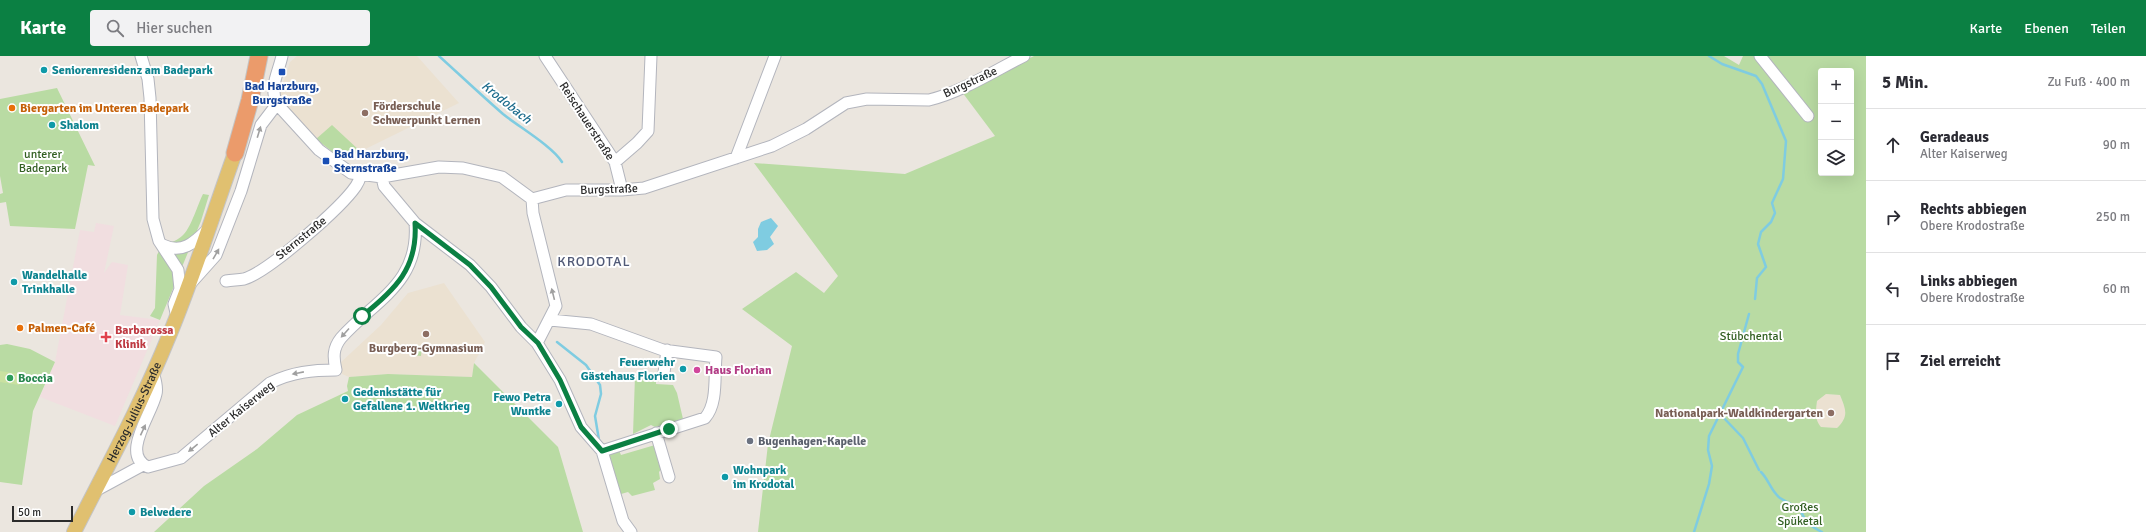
<!DOCTYPE html>
<html lang="de">
<meta charset="utf-8">
<style>
:root{--surface:#fff;--page:#f2f2f3;--text:#2b2b33;--muted:#7c7c81;--line:#e1e1e2;--accent:#0b8043}
body{margin:0;font-family:Signika,sans-serif;background:var(--page);color:var(--text)}
.controls{position:absolute;right:12px;top:12px;display:grid;overflow:hidden;border-radius:4px;box-shadow:0 4px 16px #0002}
.controls button{width:36px;height:36px;display:grid;place-items:center;padding:0;border:0;border-bottom:1px solid var(--line);background:var(--surface);color:var(--text);font:20px sans-serif}
.scale{position:absolute;left:12px;bottom:10px;width:61px;box-sizing:border-box;padding-left:4px;border:2px solid #2b2b2b;border-top:0;font-size:11px;line-height:14px;white-space:nowrap;color:#2b2b2b;-webkit-text-stroke:3px #fff;paint-order:stroke}
.stop{position:absolute;width:12px;height:12px;margin:-9px;border:3px solid #0b8043;border-radius:50%;background:#fff}
.stop.end{background:#0b8043;border-color:#fff;box-shadow:0 1px 4px #0008}
.list{margin:0;padding:0;list-style:none}
h2{display:flex;justify-content:space-between;align-items:center;height:52px;margin:0;padding:0 16px;font-size:17px}
h2 small{font-size:13px;font-weight:400;color:var(--muted)}
.list li{display:grid;grid-template-columns:26px 1fr auto;gap:12px;align-items:center;box-sizing:border-box;height:72px;padding:0 16px;border-top:1px solid var(--line)}
.list b{display:block;font-size:15px;white-space:nowrap}
.list p{margin:0;font-size:13px;white-space:nowrap;color:var(--muted)}
.list em{font-size:13px;font-style:normal;color:var(--muted)}
.icon{flex:none;width:22px;height:22px;fill:none;stroke:currentColor;stroke-width:2;stroke-linecap:round;stroke-linejoin:round}
.map{position:relative;flex:none;width:1866px;height:476px;overflow:hidden}
header{display:flex;align-items:center;gap:24px;box-sizing:border-box;height:56px;padding:0 20px;background:var(--accent);color:#fff}
header strong{font-size:19px}
nav{display:flex;gap:22px;margin-inline-start:auto;font-size:14px}
.search{width:280px;height:36px;background:var(--page);display:flex;align-items:center;gap:10px;box-sizing:border-box;padding:0 14px;border-radius:4px;color:var(--muted);font-size:15px}
main{display:flex}
aside{flex:1;background:var(--surface)}
.map>svg:first-child{display:block}
.education{fill:#ebe1d1}
.medical{fill:#f1dee0}
.green{fill:#b9dba3;fill-rule:evenodd}
.pitch{fill:#c9e1a0}
.water{fill:#7fcce1}
.lines{fill:none;stroke-linecap:round;stroke-linejoin:round}
.stream{stroke:#7fcce1;stroke-width:2.5}
.minor-casing{stroke:#b3b5bd;stroke-width:13}
.major-casing{stroke:#c4c4c4;stroke-width:16}
.highway-casing{stroke:#c4c4c4;stroke-width:19}
.minor{stroke:#fff;stroke-width:11}
.major{stroke:#e0c070;stroke-width:14}
.highway{stroke:#eb9b6b;stroke-width:17}
.oneway{fill:#a0a0a0}
.route{stroke:#0b8043;stroke-width:5}
.culture-dot{fill:#0f9aa8;stroke:#fff;stroke-width:1.5}
.transit-dot{fill:#1a4fb4;stroke:#fff;stroke-width:1.5}
.food-dot{fill:#e8710a;stroke:#fff;stroke-width:1.5}
.education-dot{fill:#8d6e63;stroke:#fff;stroke-width:1.5}
.health-dot{fill:#e0444e;stroke:#fff;stroke-width:1.5}
.hotel-dot{fill:#d1479c;stroke:#fff;stroke-width:1.5}
.leisure-dot{fill:#2e9e5b;stroke:#fff;stroke-width:1.5}
.worship-dot{fill:#6b7280;stroke:#fff;stroke-width:1.5}
.labels{text-anchor:middle;stroke-width:4;stroke-linejoin:round;paint-order:stroke}
.culture-label{font-size:12px;font-weight:bold;fill:#0d838f;stroke:#fff;text-anchor:start}
.street-label{font-size:12px;fill:#2b2b2b;stroke:#fff}
.transit-label{font-size:12px;font-weight:bold;fill:#164399;stroke:#fff}
.education-label{font-size:12px;font-weight:bold;fill:#785e54;stroke:#fff;text-anchor:start}
.food-label{font-size:12px;font-weight:bold;fill:#c56008;stroke:#fff;text-anchor:start}
.park-label{font-size:12px;fill:#336023;stroke:#fff}
.health-label{font-size:12px;font-weight:bold;fill:#be3a42;stroke:#fff;text-anchor:start}
.hotel-label{font-size:12px;font-weight:bold;fill:#b23c85;stroke:#fff;text-anchor:start}
.leisure-label{font-size:12px;font-weight:bold;fill:#27864d;stroke:#fff;text-anchor:start}
.worship-label{font-size:12px;font-weight:bold;fill:#5b616d;stroke:#fff;text-anchor:start}
.water-label{font-size:13px;font-style:italic;fill:#1e6d8d;stroke:#fff}
.quarter-label{font-size:14px;letter-spacing:1px;fill:#515a77;stroke:#fff}
</style>
<header>
<strong>Karte</strong>
<div class="search"><svg class="icon" aria-label="search" viewBox="0 0 24 24"><circle cx="10" cy="10" r="6"/><path d="M15 15l6 6"/></svg>Hier suchen</div>
<nav><a>Karte</a><a>Ebenen</a><a>Teilen</a></nav>
</header>
<main>
<div class="map">
<svg width="1866" height="476" viewBox="0 0 1866 476">
<rect width="100%" height="100%" fill="#ebe6df"/>
<path class="education" d="M 297,0 L 417,0 L 459,47 L 343,104 L 316,83 L 286,51 L 279,40 L 290,6 Z
M 444,227 L 485,286 L 474,307 L 472,321 L 388,318 L 349,321 L 342,318 L 339,308 L 381,269 L 408,237 Z
M 1826,338 L 1840,339 L 1846,354 L 1844,365 L 1837,372 L 1821,371 L 1817,367 L 1815,359 L 1817,345 Z"/>
<path class="medical" d="M 96,167 L 114,170 L 104,217 L 112,206 L 128,209 L 120,259 L 160,264 L 115,370 L 40,341 L 55,306 L 80,174 L 94,176 Z"/>
<path class="green" d="M 1034,0 L 1724,0 L 1739,9 L 1743,0 L 1866,0 L 1866,476 L 758,476 L 768,388 L 792,290 L 742,253 L 796,216 L 824,237 L 838,220 L 754,107 L 905,118 L 995,80 L 962,36 ZM 1821,15 L 1851,15 L 1851,117 L 1821,117 ZM 1826,338 L 1840,339 C 1846,354 1849,360 1837,372 L 1821,371 C 1814,363 1816,354 1817,345 Z
M 57,32 L 95,110 L 88,109 L 75,173 L 10,170 L 6,146 L 0,147 L 0,138 L 3,137 L 0,120 L 0,43 Z
M 332,69 L 360,95 L 343,104 L 316,83 Z
M 203,138 L 209,139 L 201,165 L 160,264 L 150,260 L 155,252 L 157,199 C 163,186 175,188 184,178 C 191,171 198,148 203,138 Z
M 7,288 L 30,293 L 55,306 L 33,355 L 22,429 L 0,426 L 0,289 Z
M 411,289 L 422,290 L 421,300 L 410,299 Z
M 474,307 L 558,391 L 583,476 L 154,476 L 204,430 L 257,393 L 297,359 L 348,335 L 347,330 L 349,321 L 388,318 L 472,321 Z
M 656,319 L 656,328 L 673,329 L 677,337 L 683,363 L 655,371 L 651,369 L 633,378 L 635,320 Z
M 655,389 L 663,411 L 659,416 L 660,423 L 653,427 L 655,434 L 632,440 L 628,436 L 621,438 L 608,395 L 618,392 L 621,399 Z"/>
<path class="pitch" d="M 0,315 L 21,318 L 19,329 L 0,326 Z"/>
<path class="water" d="M 771,162 L 778,170 L 770,181 L 774,188 L 767,194 L 757,195 L 753,186 L 758,181 L 758,173 L 761,166 Z"/>
<g class="lines">
<path class="stream" d="M 439,0 C 460,19 481,39 503,58 C 519,71 552,90 562,106
M 1709,0 L 1722,8 L 1756,20 L 1762,28 L 1786,85 L 1783,123 L 1772,147 L 1775,157 L 1771,166 L 1761,176 L 1758,188 L 1766,211 L 1757,222 L 1755,243
M 557,286 L 586,309 L 600,329 L 601,338 L 595,360 L 599,384
M 1721,359 L 1743,382 L 1759,414
M 1761,416 C 1769,424 1771,435 1780,442 C 1786,446 1794,449 1800,453 C 1805,466 1810,470 1822,476
M 1694,476 L 1709,428 L 1712,410 L 1708,394 L 1709,380 L 1743,311 L 1738,306 L 1738,298 L 1749,258"/>
<defs>
<path id="minor" d="M 141,0 L 148,23 L 150,42 L 153,163 L 159,185 L 178,214 L 180,233 L 174,248 L 177,261
M 282,0 C 278,18 269,31 277,48 L 319,94 L 351,117 L 382,121 L 439,111 L 463,112 L 502,121 L 532,143 L 566,134 L 622,134 L 644,132 L 772,90 L 806,73 L 846,47 L 867,43 L 929,44 C 962,36 994,15 1024,0
M 545,0 L 615,106 L 622,134
M 1760,0 L 1808,60
M 736,102 L 775,0
M 615,106 L 637,87 L 648,75 L 651,0
M 382,121 L 384,130 L 415,167 L 470,209 L 491,231 L 521,271 L 537,287 L 560,324 L 581,371 L 602,395 L 623,465 L 631,476
M 532,143 L 533,157 L 556,250 L 537,287
M 163,189 C 182,198 194,187 207,174
M 226,225 C 232,224 238,224 244,223 C 268,216 341,152 356,130 C 358,127 360,122 361,119
M 191,227 L 216,199 L 241,135 L 261,69 L 277,48
M 550,264 L 591,268 L 663,294 L 716,301 C 714,321 718,347 705,362 L 602,395
M 153,316 C 155,323 158,331 156,338 C 152,358 120,399 148,411 L 181,402 L 270,327 C 292,316 313,314 336,314 C 333,301 333,292 341,282 C 375,244 420,227 415,167
M 664,317 L 667,294
M 656,377 L 669,421
M 95,435 L 143,409"/>
<g id="major">
<path id="s1" d="M 74,476 C 107,411 142,347 169,280 C 194,220 213,158 235,97"/>
</g>
<path id="highway" d="M 235,97 L 250,44 L 259,0"/>
</defs>
<use href="#minor" class="minor-casing"/>
<use href="#major" class="major-casing"/>
<use href="#highway" class="highway-casing"/>
<use href="#minor" class="minor"/>
<use href="#major" class="major"/>
<use href="#highway" class="highway"/>
</g>
<defs><path id="oneway-solid" d="M-6-.8H1V-3.2L6.5 0L1 3.2V.8H-6Z"/></defs>
<g class="oneway">
<use href="#oneway-solid" transform="translate(259 76) rotate(-73)"/>
<use href="#oneway-solid" transform="translate(216 198) rotate(-60)"/>
<use href="#oneway-solid" transform="translate(553 238) rotate(-104)"/>
<use href="#oneway-solid" transform="translate(345 277) rotate(132)"/>
<use href="#oneway-solid" transform="translate(298 317) rotate(169)"/>
<use href="#oneway-solid" transform="translate(143 374) rotate(-65)"/>
<use href="#oneway-solid" transform="translate(193 392) rotate(141)"/>
</g>
<g class="lines">
<path class="route" d="M 362,260 C 395,234 418,212 415,167 L 470,209 L 491,231 L 521,271 L 538,287 L 560,324 L 581,371 L 602,395 L 669,373"/>
</g>
<g class="culture-dot">
<circle cx="44" cy="14" r="4"/>
<circle cx="52" cy="69" r="4"/>
<circle cx="14" cy="226" r="4"/>
<circle cx="683" cy="313" r="4"/>
<circle cx="345" cy="343" r="4"/>
<circle cx="559" cy="348" r="4"/>
<circle cx="725" cy="421" r="4"/>
<circle cx="132" cy="456" r="4"/>
</g>
<g class="transit-dot">
<rect x="278" y="12" width="8" height="8" rx="2"/>
<rect x="322" y="101" width="8" height="8" rx="2"/>
</g>
<g class="food-dot">
<circle cx="12" cy="52" r="4"/>
<circle cx="20" cy="272" r="4"/>
</g>
<g class="education-dot">
<circle cx="365" cy="57" r="4"/>
<circle cx="426" cy="278" r="4"/>
<circle cx="1831" cy="357" r="4"/>
</g>
<path class="health-dot" d="M104 275h4v4h4v4h-4v4h-4v-4h-4v-4h4z"/>
<circle class="hotel-dot" cx="697" cy="314" r="4"/>
<circle class="leisure-dot" cx="10" cy="322" r="4"/>
<circle class="worship-dot" cx="750" cy="385" r="4"/>
<g class="labels">
<g class="culture-label">
<text x="52" y="18">Seniorenresidenz am Badepark</text>
<text x="60" y="73">Shalom</text>
<text x="22" y="223">Wandelhalle<tspan x="22" dy="14">Trinkhalle</tspan></text>
<text x="675" y="310" text-anchor="end">Feuerwehr<tspan x="675" dy="14">Gästehaus Florien</tspan></text>
<text x="353" y="340">Gedenkstätte für<tspan x="353" dy="14">Gefallene 1. Weltkrieg</tspan></text>
<text x="551" y="345" text-anchor="end">Fewo Petra<tspan x="551" dy="14">Wuntke</tspan></text>
<text x="733" y="418">Wohnpark<tspan x="733" dy="14">im Krodotal</tspan></text>
<text x="140" y="460">Belvedere</text>
</g>
<g class="street-label">
<text transform="translate(970 26) rotate(-25)" y="4">Burgstraße</text>
<text transform="translate(587 65) rotate(57)" y="4">Reischauerstraße</text>
<text transform="translate(609 133) rotate(-2)" y="4">Burgstraße</text>
<text transform="translate(301 182) rotate(-39)" y="4">Sternstraße</text>
<text transform="translate(241 353) rotate(-39)" y="4">Alter Kaiserweg</text>
<text dy="4" stroke="none"><textPath href="#s1" startOffset="134">Herzog-Julius-Straße</textPath></text>
</g>
<g class="transit-label">
<text x="282" y="34">Bad Harzburg,<tspan x="282" dy="14">Burgstraße</tspan></text>
<text x="334" y="102" text-anchor="start">Bad Harzburg,<tspan x="334" dy="14">Sternstraße</tspan></text>
</g>
<g class="education-label">
<text x="373" y="54">Förderschule<tspan x="373" dy="14">Schwerpunkt Lernen</tspan></text>
<text x="426" y="296" text-anchor="middle">Burgberg-Gymnasium</text>
<text x="1823" y="361" text-anchor="end">Nationalpark-Waldkindergarten</text>
</g>
<g class="food-label">
<text x="20" y="56">Biergarten im Unteren Badepark</text>
<text x="28" y="276">Palmen-Café</text>
</g>
<g class="park-label">
<text x="43" y="102">unterer<tspan x="43" dy="14">Badepark</tspan></text>
<text x="1751" y="284">Stübchental</text>
<text x="1800" y="455">Großes<tspan x="1800" dy="14">Spüketal</tspan></text>
</g>
<g class="health-label">
<text x="115" y="278">Barbarossa<tspan x="115" dy="14">Klinik</tspan></text>
</g>
<g class="hotel-label">
<text x="705" y="318">Haus Florian</text>
</g>
<g class="leisure-label">
<text x="18" y="326">Boccia</text>
</g>
<g class="worship-label">
<text x="758" y="389">Bugenhagen-Kapelle</text>
</g>
<g class="water-label">
<text transform="translate(507 46) rotate(39)" y="5">Krodobach</text>
</g>
<g class="quarter-label">
<text x="594" y="210">KRODOTAL</text>
</g>
</g>
</svg>
<div class="controls">
<button>+</button>
<button>−</button>
<button><svg class="icon" aria-label="layers" viewBox="0 0 24 24"><path d="M12 4l9 5-9 5-9-5zM3 14l9 5 9-5"/></svg></button>
</div>
<div class="scale">50 m</div>
<div class="stop" style="left:362px;top:260px"></div>
<div class="stop end" style="left:669px;top:373px"></div>
</div>
<aside>
<h2>5 Min.<small>Zu Fuß · 400 m</small></h2>
<ul class="list">
<li><svg class="icon" aria-label="ahead" viewBox="0 0 24 24"><path d="M12 20V5M6 11l6-6 6 6"/></svg><div><b>Geradeaus</b><p>Alter Kaiserweg</p></div><em>90 m</em></li>
<li><svg class="icon" aria-label="right" viewBox="0 0 24 24"><path d="M7 20v-9h11M14 6l5 5-5 5"/></svg><div><b>Rechts abbiegen</b><p>Obere Krodostraße</p></div><em>250 m</em></li>
<li><svg class="icon" aria-label="left" viewBox="0 0 24 24"><path d="M17 20v-9H6M10 6l-5 5 5 5"/></svg><div><b>Links abbiegen</b><p>Obere Krodostraße</p></div><em>60 m</em></li>
<li><svg class="icon" aria-label="arrive" viewBox="0 0 24 24"><path d="M6 21V4h12l-3 4 3 4H6"/></svg><div><b>Ziel erreicht</b></div></li>
</ul>
</aside>
</main>
